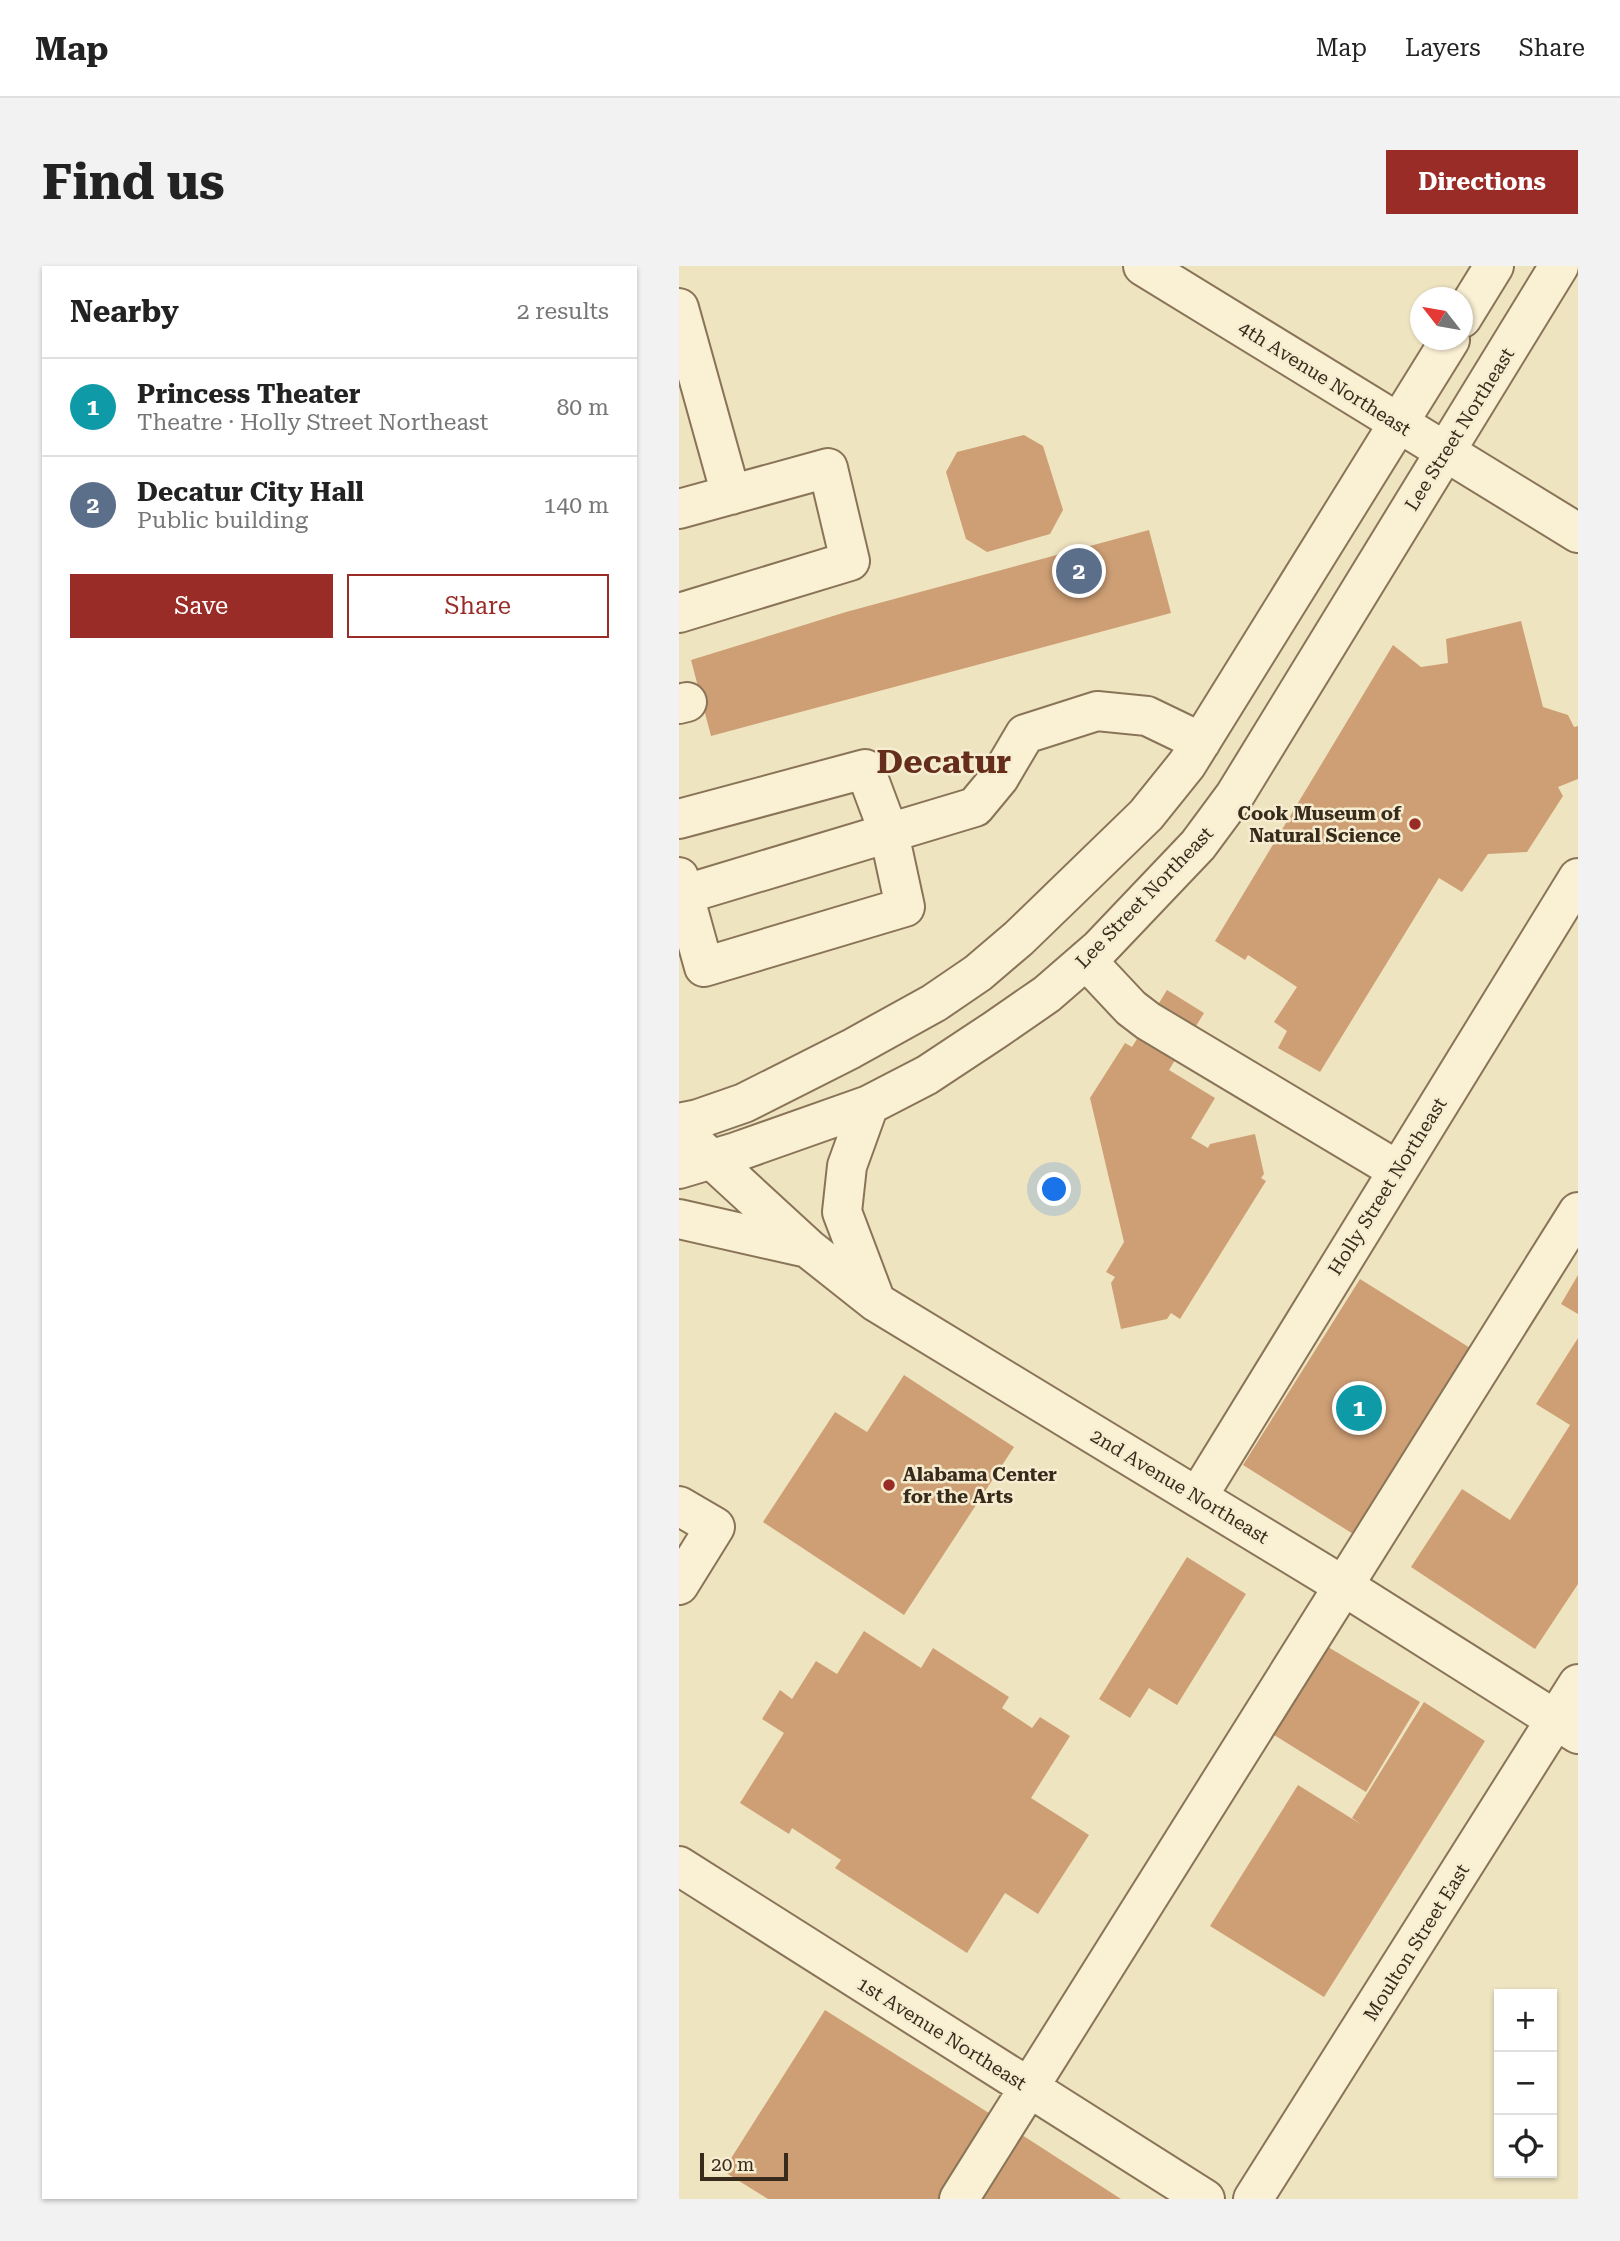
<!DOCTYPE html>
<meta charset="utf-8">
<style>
:root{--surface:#fff;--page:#f2f2f2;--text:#222;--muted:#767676;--line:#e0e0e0;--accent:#992c26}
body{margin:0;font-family:"Roboto Serif",serif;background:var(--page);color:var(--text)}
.controls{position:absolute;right:21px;bottom:21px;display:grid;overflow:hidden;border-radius:0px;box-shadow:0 2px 5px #0004}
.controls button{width:63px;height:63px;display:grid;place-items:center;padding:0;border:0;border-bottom:2px solid var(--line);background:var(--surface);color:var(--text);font:35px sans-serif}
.compass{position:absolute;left:731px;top:21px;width:63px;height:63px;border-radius:50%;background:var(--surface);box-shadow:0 2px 5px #0004;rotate:301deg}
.scale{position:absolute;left:21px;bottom:18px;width:88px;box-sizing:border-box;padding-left:7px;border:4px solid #382b1c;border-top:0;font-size:19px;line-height:24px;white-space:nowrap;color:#382b1c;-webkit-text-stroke:5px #f6edd0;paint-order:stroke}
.you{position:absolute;left:376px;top:924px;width:24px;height:24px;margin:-18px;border:5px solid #fff;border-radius:50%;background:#1a73e8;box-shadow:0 0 0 10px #1a73e833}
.badge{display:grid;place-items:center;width:46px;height:46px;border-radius:50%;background:var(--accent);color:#fff;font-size:23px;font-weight:700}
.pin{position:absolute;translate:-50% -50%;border:4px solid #fff;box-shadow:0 2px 7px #0006}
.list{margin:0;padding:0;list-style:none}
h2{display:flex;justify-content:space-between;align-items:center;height:91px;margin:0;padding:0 28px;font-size:30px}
h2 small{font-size:23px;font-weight:400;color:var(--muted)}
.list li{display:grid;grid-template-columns:46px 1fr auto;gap:21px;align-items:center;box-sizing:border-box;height:98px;padding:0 28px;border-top:2px solid var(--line)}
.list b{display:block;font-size:26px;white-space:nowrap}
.list p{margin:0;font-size:23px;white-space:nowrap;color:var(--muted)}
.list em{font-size:23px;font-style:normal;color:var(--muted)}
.actions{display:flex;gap:14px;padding:21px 28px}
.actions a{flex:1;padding:16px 0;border:2px solid var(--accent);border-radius:0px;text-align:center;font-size:24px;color:var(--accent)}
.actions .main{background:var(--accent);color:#fff}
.icon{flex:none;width:38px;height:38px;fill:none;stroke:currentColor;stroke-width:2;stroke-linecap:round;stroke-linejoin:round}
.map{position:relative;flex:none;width:899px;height:1933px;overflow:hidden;border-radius:0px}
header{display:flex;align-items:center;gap:42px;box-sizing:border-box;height:98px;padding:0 35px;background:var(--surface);border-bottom:2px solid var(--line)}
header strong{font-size:33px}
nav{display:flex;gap:38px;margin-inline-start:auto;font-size:24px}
.intro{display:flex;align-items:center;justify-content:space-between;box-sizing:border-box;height:168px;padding:0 42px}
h1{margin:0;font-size:49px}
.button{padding:18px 32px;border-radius:0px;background:var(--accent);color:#fff;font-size:24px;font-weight:700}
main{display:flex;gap:42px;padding:0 42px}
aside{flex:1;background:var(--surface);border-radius:0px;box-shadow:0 2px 5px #0004}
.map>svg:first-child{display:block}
.building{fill:#ce9f75}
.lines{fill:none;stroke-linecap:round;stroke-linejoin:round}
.minor-casing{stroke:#897458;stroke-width:42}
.minor{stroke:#faf0d4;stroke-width:38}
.poi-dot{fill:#992c26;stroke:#f6edd0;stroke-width:2.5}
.labels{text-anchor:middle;stroke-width:5;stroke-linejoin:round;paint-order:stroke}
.street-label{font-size:19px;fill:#382b1c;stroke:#f6edd0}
.poi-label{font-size:19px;font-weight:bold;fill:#382b1c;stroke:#f6edd0;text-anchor:end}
.town-label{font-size:33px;font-weight:bold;fill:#652e1b;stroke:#f6edd0}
</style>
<header>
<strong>Map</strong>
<nav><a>Map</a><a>Layers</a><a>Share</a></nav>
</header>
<div class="intro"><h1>Find us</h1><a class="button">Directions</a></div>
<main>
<aside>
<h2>Nearby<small>2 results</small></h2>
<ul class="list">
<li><span class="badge" style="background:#0f9aa8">1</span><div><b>Princess Theater</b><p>Theatre · Holly Street Northeast</p></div><em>80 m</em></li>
<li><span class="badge" style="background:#5c6f8a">2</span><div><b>Decatur City Hall</b><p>Public building</p></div><em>140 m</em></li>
</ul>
<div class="actions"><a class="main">Save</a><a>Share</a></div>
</aside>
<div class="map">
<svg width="899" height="1933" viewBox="0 0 899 1933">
<rect width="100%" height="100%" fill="#efe4c0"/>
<path class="building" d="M 345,169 L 364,180 L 384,244 L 371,268 L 308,286 L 287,273 L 267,206 L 278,186 Z
M 470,264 L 492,347 L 32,470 L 12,394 L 167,346 Z
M 842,355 L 864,441 L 889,449 L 895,461 L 899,460 L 899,513 L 879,521 L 884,530 L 848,586 L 809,588 L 783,626 L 760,612 L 641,806 L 599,782 L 608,765 L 595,756 L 618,721 L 569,689 L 566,694 L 536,675 L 714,379 L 742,401 L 769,397 L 767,373 Z
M 488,724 L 525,747 L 490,804 L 536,832 L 512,872 L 529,882 L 531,878 L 576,868 L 585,908 L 582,912 L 587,915 L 501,1053 L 492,1047 L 488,1053 L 442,1063 L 432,1017 L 436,1011 L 427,1006 L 445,976 L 411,832 L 446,777 L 453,781 Z
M 899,1009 L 899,1048 L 882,1038 Z
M 681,1013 L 796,1085 L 679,1271 L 564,1199 Z
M 899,1072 L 899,1318 L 856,1383 L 732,1301 L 783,1223 L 831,1254 L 891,1159 L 857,1138 Z
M 225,1109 L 335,1181 L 225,1349 L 84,1256 L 156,1146 L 188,1166 Z
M 508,1291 L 567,1328 L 498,1439 L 470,1422 L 451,1452 L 420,1433 Z
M 185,1365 L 242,1402 L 254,1382 L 330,1431 L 323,1442 L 353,1462 L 361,1451 L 391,1470 L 352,1532 L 410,1569 L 359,1648 L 326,1627 L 288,1687 L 156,1602 L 162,1594 L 113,1562 L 110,1568 L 61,1537 L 105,1467 L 83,1453 L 101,1424 L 113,1433 L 137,1395 L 158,1408 Z
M 644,1378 L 741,1436 L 687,1526 L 590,1466 Z
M 745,1436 L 806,1475 L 645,1731 L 531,1660 L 619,1519 L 683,1559 L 673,1552 Z
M 146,1744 L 318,1852 L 267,1933 L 89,1933 L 44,1905 Z
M 340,1867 L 442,1933 L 298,1933 Z"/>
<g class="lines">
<defs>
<path id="minor" d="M 464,0 L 899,267
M 0,42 L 52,229
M 783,52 L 815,0
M 0,243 L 149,202 L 171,295 L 0,347
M 0,438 L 8,436
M 0,553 L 186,503 L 210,567 L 226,641 L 25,701 L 0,611
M 0,630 L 296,541 L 320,512 L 346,468 L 418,445 L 468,450 L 522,476
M 407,694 L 452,742 L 469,755 L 718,904
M 190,839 L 168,900 L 163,946 L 197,1036
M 0,857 L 19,853 L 65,837 L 172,783 L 255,737 L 299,707 L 340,672 L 467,549 L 508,498 L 771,74
M 16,878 L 130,983 L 197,1036 L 663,1319 L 899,1468
M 0,903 L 57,886 L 190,839 L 248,809 L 316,764 L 368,728 L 421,682 L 519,579 L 556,529 L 880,0
M 0,953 L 124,981
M 519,1230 L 899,612
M 0,1240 L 36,1261 L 0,1319
M 0,1600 L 526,1933
M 280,1933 L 899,946
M 574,1933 L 899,1418"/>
</defs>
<use href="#minor" class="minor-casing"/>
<use href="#minor" class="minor"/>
</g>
<g class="poi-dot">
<circle cx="736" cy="558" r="7"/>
<circle cx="210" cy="1219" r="7"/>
</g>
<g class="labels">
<g class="street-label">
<text transform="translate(646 112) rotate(32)" y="7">4th Avenue Northeast</text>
<text transform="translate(780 163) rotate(-58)" y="7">Lee Street Northeast</text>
<text transform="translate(465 631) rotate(-46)" y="7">Lee Street Northeast</text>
<text transform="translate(708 920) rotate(-58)" y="7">Holly Street Northeast</text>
<text transform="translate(501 1220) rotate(31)" y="7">2nd Avenue Northeast</text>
<text transform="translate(737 1676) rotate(-58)" y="7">Moulton Street East</text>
<text transform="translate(263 1767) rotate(32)" y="7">1st Avenue Northeast</text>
</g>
<g class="poi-label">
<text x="722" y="554">Cook Museum of<tspan x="722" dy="22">Natural Science</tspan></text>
<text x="224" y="1215" text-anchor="start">Alabama Center<tspan x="224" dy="22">for the Arts</tspan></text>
</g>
<g class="town-label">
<text x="265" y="507">Decatur</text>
</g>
</g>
</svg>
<div class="controls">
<button>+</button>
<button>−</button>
<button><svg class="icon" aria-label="locate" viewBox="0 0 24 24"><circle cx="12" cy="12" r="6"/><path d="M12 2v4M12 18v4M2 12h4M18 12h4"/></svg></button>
</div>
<svg class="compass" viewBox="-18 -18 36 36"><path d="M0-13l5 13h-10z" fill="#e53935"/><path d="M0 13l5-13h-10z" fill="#767676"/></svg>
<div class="scale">20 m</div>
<div class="you"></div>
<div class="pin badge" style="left:680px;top:1142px;background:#0f9aa8">1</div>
<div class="pin badge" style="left:400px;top:305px;background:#5c6f8a">2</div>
</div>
</main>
